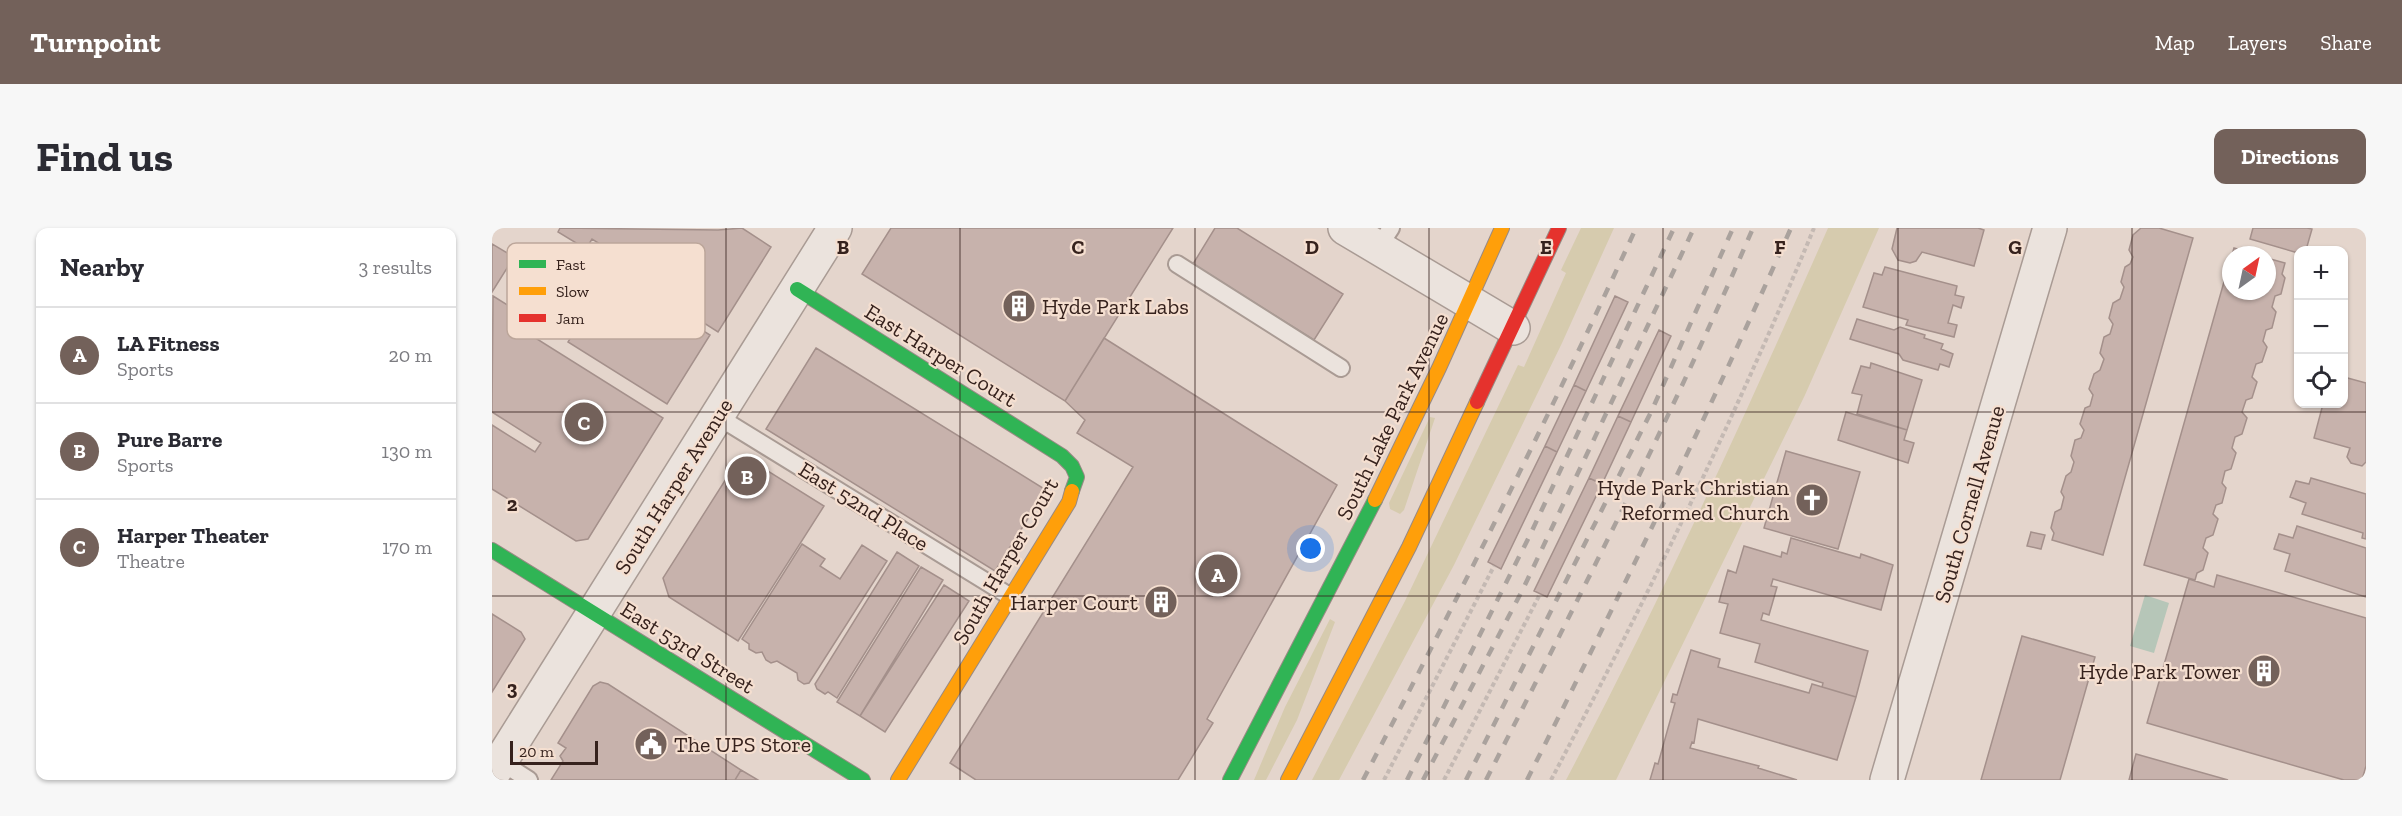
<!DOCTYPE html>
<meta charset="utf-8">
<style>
:root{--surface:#fff;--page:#f7f7f7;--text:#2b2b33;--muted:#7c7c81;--line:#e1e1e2;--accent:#73615a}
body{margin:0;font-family:"Zilla Slab",serif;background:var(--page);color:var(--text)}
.controls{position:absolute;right:18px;top:18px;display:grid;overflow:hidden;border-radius:12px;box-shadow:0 2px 4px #0004}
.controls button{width:54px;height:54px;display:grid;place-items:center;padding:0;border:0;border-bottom:2px solid var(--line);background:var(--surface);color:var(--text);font:30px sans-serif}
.compass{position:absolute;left:1730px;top:18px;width:54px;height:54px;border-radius:50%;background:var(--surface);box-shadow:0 2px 4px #0004;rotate:33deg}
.scale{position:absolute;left:18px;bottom:15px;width:88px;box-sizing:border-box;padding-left:6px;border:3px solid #36221d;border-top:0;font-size:16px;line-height:21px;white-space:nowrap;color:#36221d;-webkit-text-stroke:4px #f5dfd0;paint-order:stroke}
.you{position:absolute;left:819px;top:321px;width:21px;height:21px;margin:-15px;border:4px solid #fff;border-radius:50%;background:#1a73e8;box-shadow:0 0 0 9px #1a73e833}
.badge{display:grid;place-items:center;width:39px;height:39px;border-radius:50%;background:var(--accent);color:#fff;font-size:20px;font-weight:700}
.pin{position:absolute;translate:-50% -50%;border:3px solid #fff;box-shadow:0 2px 6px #0006}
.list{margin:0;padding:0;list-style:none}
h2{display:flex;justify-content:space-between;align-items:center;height:78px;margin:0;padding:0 24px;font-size:26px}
h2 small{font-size:20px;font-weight:400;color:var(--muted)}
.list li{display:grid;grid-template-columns:39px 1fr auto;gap:18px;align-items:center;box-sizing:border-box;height:96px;padding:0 24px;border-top:2px solid var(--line)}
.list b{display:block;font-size:22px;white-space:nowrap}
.list p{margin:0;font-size:20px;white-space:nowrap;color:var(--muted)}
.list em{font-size:20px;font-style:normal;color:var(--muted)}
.icon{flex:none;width:33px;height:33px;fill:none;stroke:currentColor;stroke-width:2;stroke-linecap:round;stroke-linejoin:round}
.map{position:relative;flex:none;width:1874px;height:552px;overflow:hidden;border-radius:12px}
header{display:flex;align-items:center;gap:36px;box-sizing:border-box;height:84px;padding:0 30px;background:var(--accent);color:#fff}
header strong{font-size:28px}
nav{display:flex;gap:33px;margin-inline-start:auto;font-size:21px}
.intro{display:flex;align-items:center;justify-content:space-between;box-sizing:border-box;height:144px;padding:0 36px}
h1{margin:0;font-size:42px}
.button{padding:15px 27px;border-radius:12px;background:var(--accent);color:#fff;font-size:21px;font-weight:700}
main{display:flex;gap:36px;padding:0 36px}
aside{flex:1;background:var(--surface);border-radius:12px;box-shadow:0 2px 4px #0004}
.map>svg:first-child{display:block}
.green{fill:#d6cbae}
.water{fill:#b6c6b8}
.building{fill:#c7b2ac;stroke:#a4908b;stroke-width:1.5}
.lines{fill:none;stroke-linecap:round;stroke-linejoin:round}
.lane-casing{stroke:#a99b94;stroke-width:20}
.street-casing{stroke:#a99b94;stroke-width:36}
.fast-casing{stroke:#988a84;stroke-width:16}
.slow-casing{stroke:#988a84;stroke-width:16}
.jam-casing{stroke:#988a84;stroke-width:16}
.path{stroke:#c4b9b3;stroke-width:4;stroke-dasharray:4.5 3;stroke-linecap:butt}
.lane{stroke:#ebe3dd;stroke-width:16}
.street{stroke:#ebe3dd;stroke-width:33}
.fast{stroke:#30b455;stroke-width:14}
.slow{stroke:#ff9f0a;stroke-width:14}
.jam{stroke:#e5322d;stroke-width:14}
.rail{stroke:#aaa29d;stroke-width:4.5;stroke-dasharray:10 10;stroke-linecap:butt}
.grid{fill:none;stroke:#36221d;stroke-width:1.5;stroke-opacity:0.55}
.labels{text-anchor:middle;stroke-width:4.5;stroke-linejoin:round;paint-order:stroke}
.poi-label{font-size:22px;fill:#36221d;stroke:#f5dfd0;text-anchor:end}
.street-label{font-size:22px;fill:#36221d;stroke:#f5dfd0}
.key{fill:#f5dfd0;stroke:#bca69a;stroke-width:1.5}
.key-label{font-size:16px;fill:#36221d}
.grid-label{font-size:20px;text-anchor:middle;font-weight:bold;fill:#36221d;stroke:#f5dfd0;stroke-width:4.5;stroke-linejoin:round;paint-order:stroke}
</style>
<header>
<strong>Turnpoint</strong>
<nav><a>Map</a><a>Layers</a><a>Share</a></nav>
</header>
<div class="intro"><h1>Find us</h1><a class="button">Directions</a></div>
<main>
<aside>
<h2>Nearby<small>3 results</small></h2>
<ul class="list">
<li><span class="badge">A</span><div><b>LA Fitness</b><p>Sports</p></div><em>20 m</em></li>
<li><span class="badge">B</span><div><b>Pure Barre</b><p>Sports</p></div><em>130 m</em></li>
<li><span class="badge">C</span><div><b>Harper Theater</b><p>Theatre</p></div><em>170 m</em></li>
</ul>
</aside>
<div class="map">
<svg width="1874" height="552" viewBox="0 0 1874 552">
<rect width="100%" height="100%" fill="#e4d5cc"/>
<path class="green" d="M 1089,0 L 1122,0 L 1070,115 L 962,337 L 847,552 L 820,552 L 913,373 L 1026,137 L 1032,139 L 1074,45 L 1069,42 Z
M 1336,0 L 1387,0 L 1313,167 L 1124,552 L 1074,552 C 1169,372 1254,186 1336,0 Z
M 938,189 L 943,190 L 912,282 L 908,286 L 898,281 L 897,275 Z
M 838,391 L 843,394 L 805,492 L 774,552 L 762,552 L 793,479 Z"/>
<path class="water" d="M 1653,367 L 1677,375 L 1662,425 L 1638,418 Z"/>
<path class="building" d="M 68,0 L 226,2 L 250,0 L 279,19 L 226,104 L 190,81 L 192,77 L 184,73 L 188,66 L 100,11 L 94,21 L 66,4 Z
M 399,0 L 681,0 L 573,173 L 370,46 Z
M 723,0 L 745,0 L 851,66 L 822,112 L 701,36 Z
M 1405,0 L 1486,0 L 1492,2 L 1482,38 L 1430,24 L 1424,33 L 1418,35 L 1406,32 L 1400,21 Z
M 1649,0 L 1667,0 L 1701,10 L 1611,327 L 1560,312 L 1562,305 L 1559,300 L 1563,284 L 1569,281 L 1572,269 L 1569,264 L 1574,248 L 1579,244 L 1582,234 L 1579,228 L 1583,212 L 1589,210 L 1592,202 L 1588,196 L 1593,180 L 1598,178 L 1601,167 L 1597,161 L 1602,146 L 1608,142 L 1612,131 L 1608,125 L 1612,109 L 1618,106 L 1621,96 L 1617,90 L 1621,75 L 1628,71 L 1632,59 L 1629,54 L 1633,39 L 1638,36 L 1641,29 L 1637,22 L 1641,7 Z
M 1761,0 L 1815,0 L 1820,1 L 1814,22 L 1806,22 L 1806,25 L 1758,11 Z
M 0,16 L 22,29 L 0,64 Z
M 1742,20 L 1766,27 L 1740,27 Z
M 1739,29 L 1739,63 L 1775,63 L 1775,30 L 1793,35 L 1790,46 L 1793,50 L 1789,66 L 1783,68 L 1780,79 L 1784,84 L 1780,100 L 1774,102 L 1771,113 L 1775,119 L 1770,134 L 1764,136 L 1760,149 L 1765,154 L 1760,170 L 1754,172 L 1750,184 L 1755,190 L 1750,206 L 1743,209 L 1740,220 L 1744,225 L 1739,241 L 1733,243 L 1730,255 L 1734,260 L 1730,275 L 1724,277 L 1721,286 L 1726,291 L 1721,307 L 1714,310 L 1711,320 L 1716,325 L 1711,342 L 1705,345 L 1703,352 L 1652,337 Z
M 1393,39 L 1465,58 L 1463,67 L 1472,69 L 1469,80 L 1461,77 L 1456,95 L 1465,97 L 1462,109 L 1414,97 L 1416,92 L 1371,79 L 1382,45 L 1390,47 Z
M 141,59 L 218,107 L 175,176 L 76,114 L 88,94 L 111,109 Z
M 1,68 L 36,90 L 29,101 L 171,190 L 96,311 L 84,313 L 0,261 L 0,197 L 43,224 L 49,215 L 0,184 Z
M 1123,68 L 1136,74 L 1094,163 L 1082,157 Z
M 1365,91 L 1402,102 L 1408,99 L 1433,107 L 1432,110 L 1451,116 L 1449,121 L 1461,126 L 1457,139 L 1448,136 L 1446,142 L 1411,132 L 1407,126 L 1358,111 Z
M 1167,102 L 1179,108 L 1139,194 L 1126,188 Z
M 612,110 L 845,257 L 715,491 L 721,495 L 686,552 L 484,552 L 458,535 L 641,239 L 585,205 L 593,192 L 573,173 Z
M 324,120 L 554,262 L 503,343 L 274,201 Z
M 1379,135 L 1430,152 L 1415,202 L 1365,186 L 1370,167 L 1360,165 L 1369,138 L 1378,140 Z
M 1852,149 L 1874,155 L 1874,234 L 1870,238 L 1859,235 L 1855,229 L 1858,220 L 1822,210 L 1831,176 L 1852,176 Z
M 1082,157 L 1094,163 L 1065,224 L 1053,218 Z
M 1354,184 L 1415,202 L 1412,212 L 1422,215 L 1416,235 L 1346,212 Z
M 1126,188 L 1139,194 L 1110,256 L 1097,250 Z
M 1053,218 L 1065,224 L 1009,341 L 996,334 Z
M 1294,223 L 1368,244 L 1346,321 L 1272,300 Z
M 263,235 L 332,278 L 246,413 L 177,369 L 171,350 L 241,240 Z
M 1097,250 L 1110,256 L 1055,369 L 1042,363 Z
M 1819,250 L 1874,266 L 1874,311 L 1870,310 L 1871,305 L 1810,286 L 1814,275 L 1798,269 L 1804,253 L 1817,256 Z
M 1805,298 L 1874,320 L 1874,369 L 1793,343 L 1798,326 L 1782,321 L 1787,306 L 1801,310 Z
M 1539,304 L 1553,307 L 1549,321 L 1535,318 Z
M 1299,310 L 1368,330 L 1369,326 L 1401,337 L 1389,382 L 1281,351 L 1279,358 L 1285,359 L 1277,387 L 1271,385 L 1269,392 L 1376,423 L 1364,469 L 1330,459 L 1331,455 L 1263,434 L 1268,416 L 1228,405 L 1236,376 L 1227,374 L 1236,342 L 1244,345 L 1252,318 L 1289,329 L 1290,324 L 1295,326 Z
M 310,316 L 333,331 L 328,338 L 348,351 L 370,317 L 395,333 L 317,455 L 312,456 L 306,452 L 305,445 L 285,433 L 279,435 L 274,432 L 270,424 L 264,425 L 257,421 L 257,416 L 250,411 Z
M 405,324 L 427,338 L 345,470 L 336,464 L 333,466 L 325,461 L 323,456 Z
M 429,339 L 451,352 L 368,488 L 345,474 Z
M 1725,347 L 1874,390 L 1874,538 L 1870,552 L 1852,552 L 1655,495 L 1697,351 L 1722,359 Z
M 452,357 L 477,373 L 393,504 L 368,488 Z
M 0,386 L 29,404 L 33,411 L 0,464 Z
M 1530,408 L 1603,429 L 1568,552 L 1489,552 Z
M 1199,422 L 1228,431 L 1226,439 L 1317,465 L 1320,456 L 1364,469 L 1345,532 L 1206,491 L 1202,515 L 1200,514 L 1198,520 L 1267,538 L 1266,540 L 1305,552 L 1158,552 L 1163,535 L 1166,536 L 1183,475 L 1179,474 L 1181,466 L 1185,467 Z
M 108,454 L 116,456 L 249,542 L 243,552 L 59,552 L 71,533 L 68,528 L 74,520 L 66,515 L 101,458 Z
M 1644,526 L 1736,552 L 1637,552 Z
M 249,542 L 266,552 L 243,552 Z"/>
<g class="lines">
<defs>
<path id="lane" d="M 886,20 L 899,0
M 685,36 L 849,140
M 225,188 L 519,369
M 9,534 L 37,552"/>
<path id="street" d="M 853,0 L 1021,100
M 0,547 L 343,0
M 1395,552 L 1558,0"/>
<path id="fast" d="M 305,61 L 570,228 L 580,238 L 585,249 L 580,263
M 0,322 L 371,552
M 738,552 L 883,272"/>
<path id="slow" d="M 883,272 L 947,140 L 1010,0
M 406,552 L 577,274 L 580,263
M 796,552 L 917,319 L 985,174"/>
<path id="jam" d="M 985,174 L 1067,0"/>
</defs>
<use href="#lane" class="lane-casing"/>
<use href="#street" class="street-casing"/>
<use href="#fast" class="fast-casing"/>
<use href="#slow" class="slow-casing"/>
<use href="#jam" class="jam-casing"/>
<path class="path" d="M 892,552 L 1002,338
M 952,552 L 1048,366
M 1059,552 C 1154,372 1244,188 1322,0"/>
<use href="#lane" class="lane"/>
<use href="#street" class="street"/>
<use href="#fast" class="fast"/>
<use href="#slow" class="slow"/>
<use href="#jam" class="jam"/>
<path class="rail" d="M 871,552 C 966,370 1058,187 1144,0
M 915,552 L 1038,307 L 1182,0
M 931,552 L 1031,361 L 1202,0
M 974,552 L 1160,182 L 1241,0
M 994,552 C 1087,370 1180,188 1261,0
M 1035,552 C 1127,369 1216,187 1299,0"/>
</g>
<path class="grid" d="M 234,0 L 234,552M 468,0 L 468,552M 703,0 L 703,552M 937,0 L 937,552M 1171,0 L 1171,552M 1406,0 L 1406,552M 1640,0 L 1640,552M 0,184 L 1874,184M 0,368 L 1874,368"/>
<defs>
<symbol id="building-disc" viewBox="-11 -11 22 22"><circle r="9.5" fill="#73615a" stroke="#f5dfd0"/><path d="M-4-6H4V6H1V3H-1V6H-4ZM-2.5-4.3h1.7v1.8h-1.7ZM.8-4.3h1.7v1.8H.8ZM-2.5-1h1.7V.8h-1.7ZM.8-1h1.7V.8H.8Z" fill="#fff"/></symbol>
<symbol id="church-disc" viewBox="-11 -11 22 22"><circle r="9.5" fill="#73615a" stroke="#f5dfd0"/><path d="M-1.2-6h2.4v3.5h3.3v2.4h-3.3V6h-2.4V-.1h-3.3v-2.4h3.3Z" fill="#fff"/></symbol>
<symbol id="civic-disc" viewBox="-11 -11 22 22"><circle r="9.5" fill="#73615a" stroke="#f5dfd0"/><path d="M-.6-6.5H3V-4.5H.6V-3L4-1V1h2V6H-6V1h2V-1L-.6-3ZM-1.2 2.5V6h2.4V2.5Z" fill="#fff"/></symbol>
</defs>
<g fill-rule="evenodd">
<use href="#building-disc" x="508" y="59" width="38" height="38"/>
<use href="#church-disc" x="1301" y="253" width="38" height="38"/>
<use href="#building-disc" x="650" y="355" width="38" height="38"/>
<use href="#building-disc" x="1753" y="424" width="38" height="38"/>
<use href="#civic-disc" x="140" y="497" width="38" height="38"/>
</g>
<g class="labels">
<g class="poi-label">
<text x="550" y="86" text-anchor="start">Hyde Park Labs</text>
<text x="1297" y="267">Hyde Park Christian<tspan x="1297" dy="25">Reformed Church</tspan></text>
<text x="646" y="382">Harper Court</text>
<text x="1749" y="451">Hyde Park Tower</text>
<text x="182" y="524" text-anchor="start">The UPS Store</text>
</g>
<g class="street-label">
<text transform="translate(449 127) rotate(32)" y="8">East Harper Court</text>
<text transform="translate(900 188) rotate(-64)" y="8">South Lake Park Avenue</text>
<text transform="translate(181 258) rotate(-58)" y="8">South Harper Avenue</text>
<text transform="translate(1477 276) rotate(-74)" y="8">South Cornell Avenue</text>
<text transform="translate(372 278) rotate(32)" y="8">East 52nd Place</text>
<text transform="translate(513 333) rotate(-60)" y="8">South Harper Court</text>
<text transform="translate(196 419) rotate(32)" y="8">East 53rd Street</text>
</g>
</g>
<rect x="15" y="15" width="198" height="96" rx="9" class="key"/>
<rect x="27" y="32" width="27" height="8" fill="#30b455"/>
<rect x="27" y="59" width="27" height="8" fill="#ff9f0a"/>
<rect x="27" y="86" width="27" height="8" fill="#e5322d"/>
<g class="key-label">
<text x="64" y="42">Fast</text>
<text x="64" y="69">Slow</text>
<text x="64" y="96">Jam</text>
</g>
<g class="grid-label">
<text x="351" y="26">B</text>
<text x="586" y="26">C</text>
<text x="820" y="26">D</text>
<text x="1054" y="26">E</text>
<text x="1288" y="26">F</text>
<text x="1523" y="26">G</text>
<text x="20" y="283">2</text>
<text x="20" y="467">3</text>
</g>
</svg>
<div class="controls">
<button>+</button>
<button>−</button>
<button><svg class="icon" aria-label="locate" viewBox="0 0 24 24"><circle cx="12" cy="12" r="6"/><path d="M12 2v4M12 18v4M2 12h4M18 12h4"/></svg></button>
</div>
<svg class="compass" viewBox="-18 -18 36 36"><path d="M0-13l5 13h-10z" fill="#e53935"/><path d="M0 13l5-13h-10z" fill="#7c7c81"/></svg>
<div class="scale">20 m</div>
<div class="you"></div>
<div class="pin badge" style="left:726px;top:346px">A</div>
<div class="pin badge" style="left:255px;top:248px">B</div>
<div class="pin badge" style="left:92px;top:194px">C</div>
</div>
</main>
